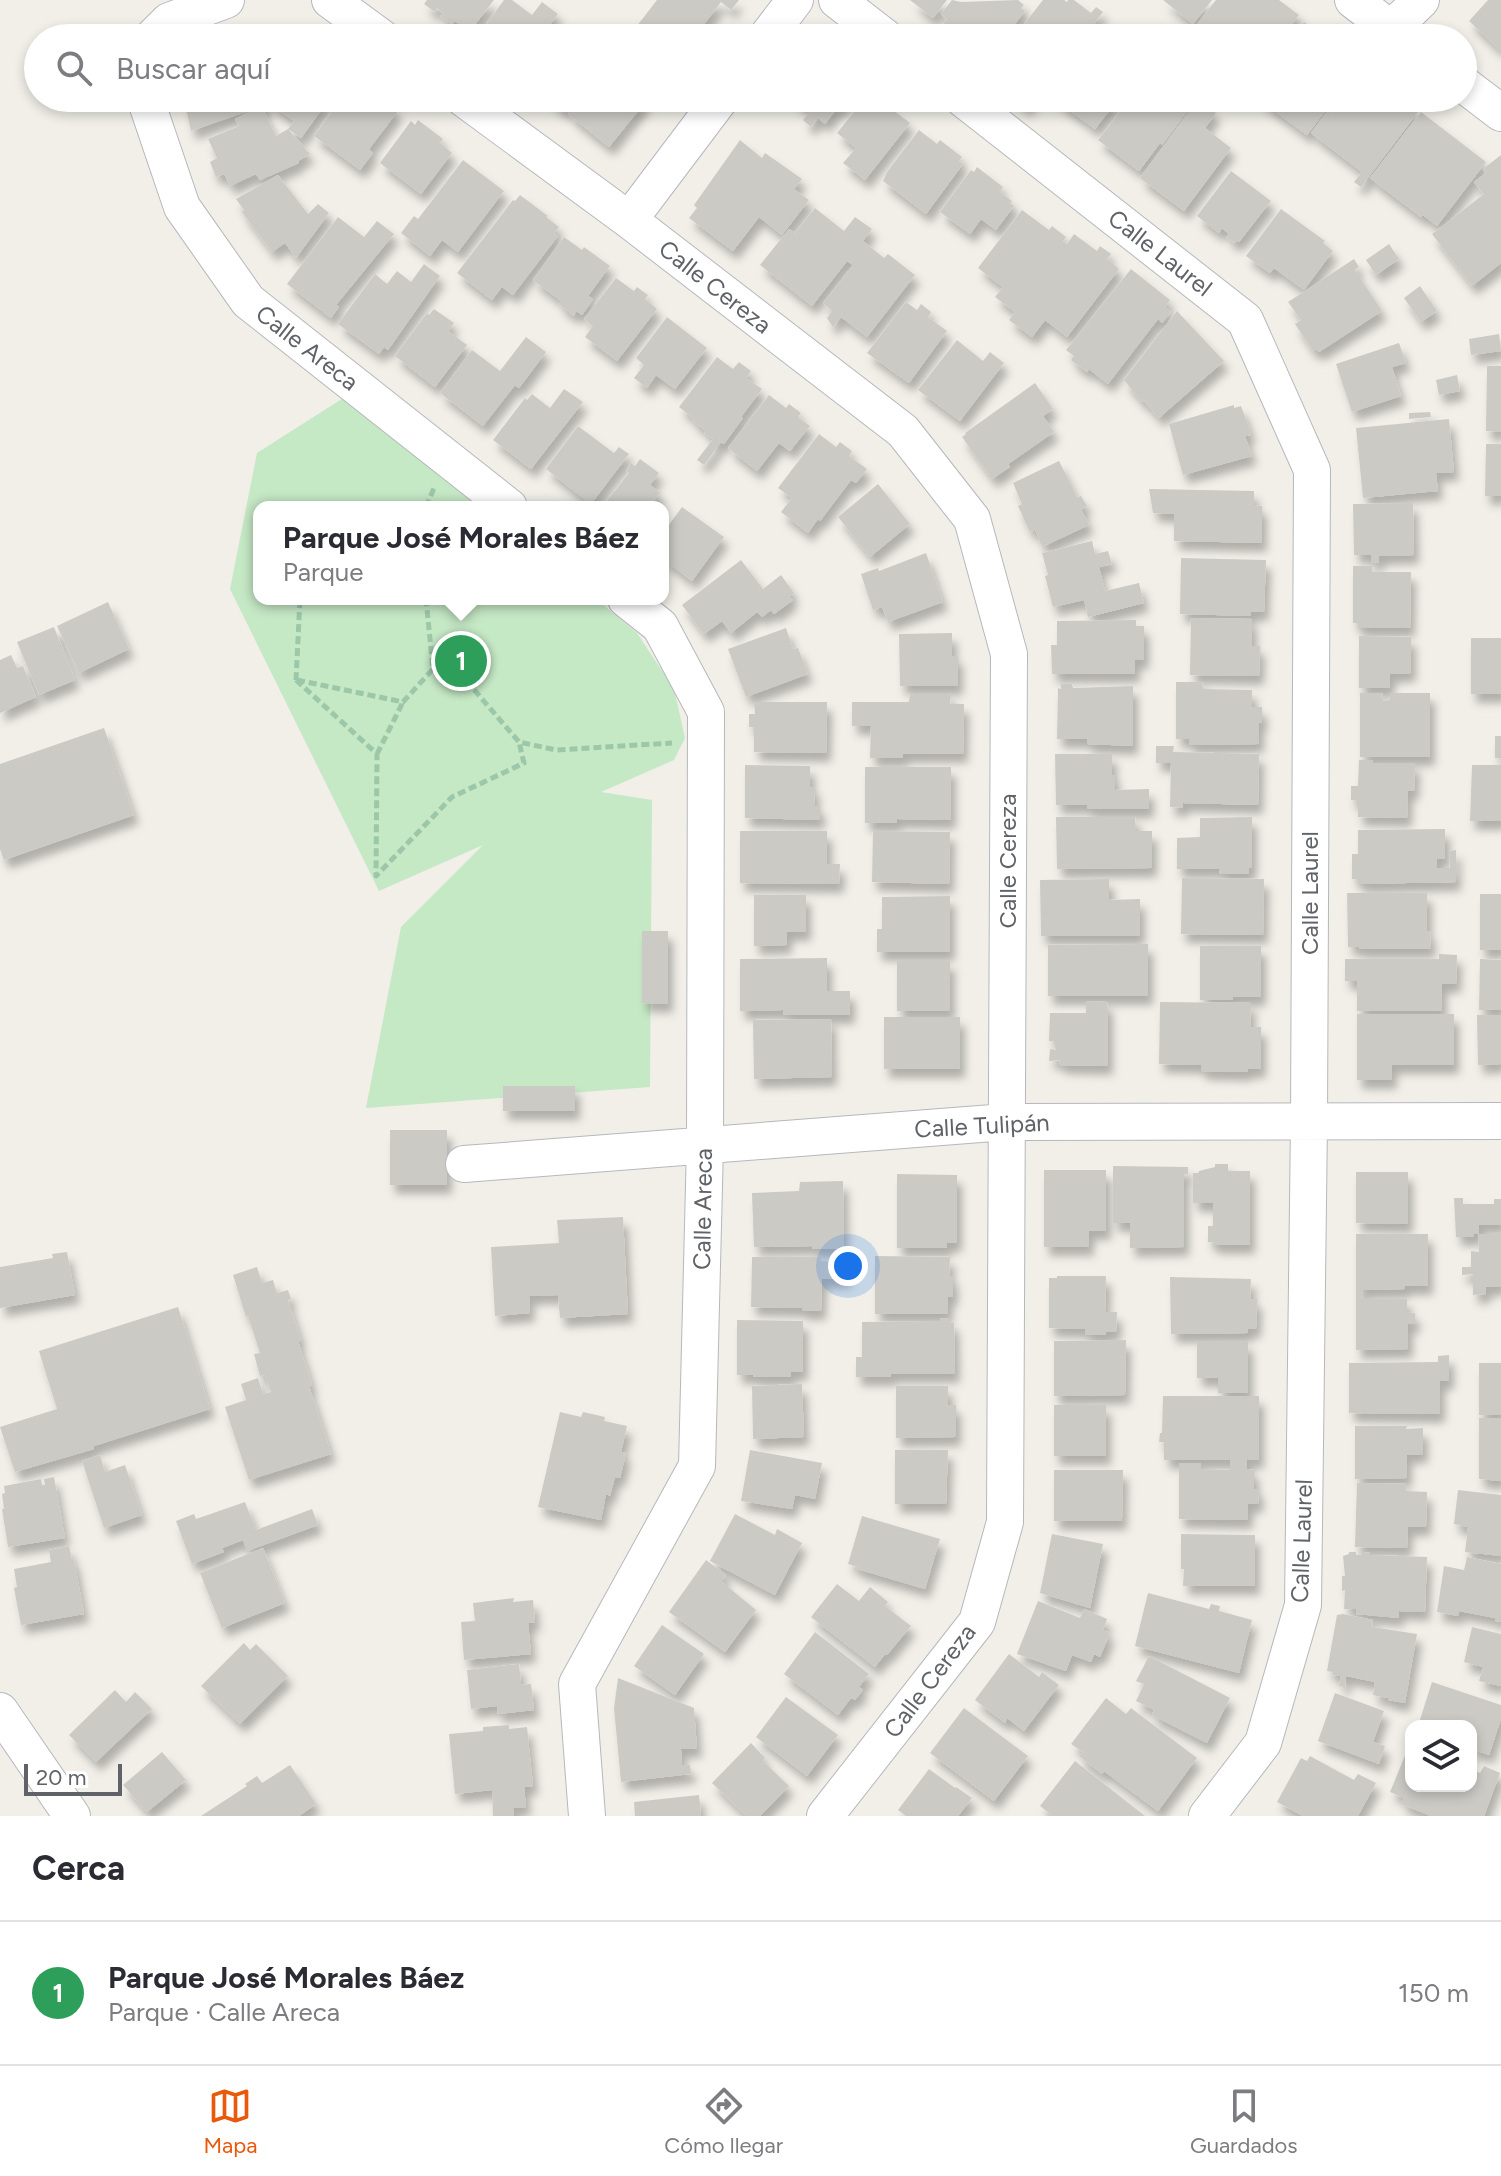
<!DOCTYPE html>
<html lang="es">
<meta charset="utf-8">
<style>
:root{--surface:#fff;--page:#f7f7f7;--text:#2b2b33;--muted:#7c7c81;--line:#e1e1e2;--accent:#ea580c}
body{margin:0;font-family:Figtree,sans-serif;background:var(--page);color:var(--text)}
.controls{position:absolute;right:24px;bottom:24px;display:grid;overflow:hidden;border-radius:16px;box-shadow:0 4px 12px #0003}
.controls button{width:72px;height:72px;display:grid;place-items:center;padding:0;border:0;border-bottom:2px solid var(--line);background:var(--surface);color:var(--text);font:40px sans-serif}
.scale{position:absolute;left:24px;bottom:20px;width:98px;box-sizing:border-box;padding-left:8px;border:4px solid #5f6368;border-top:0;font-size:22px;line-height:28px;white-space:nowrap;color:#5f6368;-webkit-text-stroke:6px #fff;paint-order:stroke}
.you{position:absolute;left:848px;top:1266px;width:28px;height:28px;margin:-20px;border:6px solid #fff;border-radius:50%;background:#1a73e8;box-shadow:0 0 0 12px #1a73e833}
.badge{display:grid;place-items:center;width:52px;height:52px;border-radius:50%;background:var(--accent);color:#fff;font-size:26px;font-weight:700}
.pin{position:absolute;translate:-50% -50%;border:4px solid #fff;box-shadow:0 2px 8px #0006}
.popup{position:absolute;left:253px;top:501px;width:416px;height:104px;box-sizing:border-box;display:grid;place-content:center;border-radius:16px;background:var(--surface);filter:drop-shadow(0 2px 6px #0005);font-size:26px;white-space:nowrap;color:var(--muted)}
.popup b{font-size:30px;color:var(--text)}
.popup::after{content:'';position:absolute;left:50%;top:100%;margin-left:-16px;border:16px solid transparent;border-top-color:var(--surface)}
.list{margin:0;padding:0;list-style:none}
h2{display:flex;justify-content:space-between;align-items:center;height:104px;margin:0;padding:0 32px;font-size:34px}
h2 small{font-size:26px;font-weight:400;color:var(--muted)}
.list li{display:grid;grid-template-columns:52px 1fr auto;gap:24px;align-items:center;box-sizing:border-box;height:144px;padding:0 32px;border-top:2px solid var(--line)}
.list b{display:block;font-size:30px;white-space:nowrap}
.list p{margin:0;font-size:26px;white-space:nowrap;color:var(--muted)}
.list em{font-size:26px;font-style:normal;color:var(--muted)}
.icon{flex:none;width:44px;height:44px;fill:none;stroke:currentColor;stroke-width:2;stroke-linecap:round;stroke-linejoin:round}
.map{position:relative;flex:none;width:1501px;height:1816px;overflow:hidden}
.search{position:absolute;background:var(--surface);box-shadow:0 4px 12px #0003;left:24px;right:24px;top:24px;height:88px;display:flex;align-items:center;gap:20px;box-sizing:border-box;padding:0 28px;border-radius:44px;color:var(--muted);font-size:30px}
.sheet{height:248px;background:var(--surface)}
nav{display:flex;justify-content:space-around;align-items:center;box-sizing:border-box;height:112px;border-top:2px solid var(--line);background:var(--surface);font-size:22px;color:var(--muted)}
nav a{display:grid;justify-items:center;gap:4px}
nav .on{color:var(--accent)}
.map>svg:first-child{display:block}
.green{fill:#c5e8c5}
.building{fill:#cccac5;filter:url(#shadow)}
.lines{fill:none;stroke-linecap:round;stroke-linejoin:round}
.minor-casing{stroke:#b5b8bc;stroke-width:38}
.path{stroke:#9cc7a9;stroke-width:5;stroke-dasharray:8 4;stroke-linecap:butt}
.minor{stroke:#fff;stroke-width:36}
.labels{text-anchor:middle;stroke-width:6;stroke-linejoin:round;paint-order:stroke}
.street-label{font-size:24px;fill:#5f6368;stroke:#fff}
</style>
<div class="map">
<svg width="1501" height="1816" viewBox="0 0 1501 1816">
<defs>
<filter id="shadow"><feDropShadow dx="5" dy="9" stdDeviation="4" flood-color="#0004"/></filter>
</defs>
<rect width="100%" height="100%" fill="#f1efe8"/>
<path class="green" d="M 348,395 L 484,507 L 259,507 L 259,599 L 596,599 L 637,633 L 674,689 L 685,738 L 674,760 L 601,792 L 652,800 L 650,1087 L 366,1108 L 401,927 L 483,845 L 379,891 L 230,589 L 257,453 Z"/>
<path class="building" d="M 427,0 L 494,0 L 470,31 L 455,21 L 452,24 L 440,16 L 443,13 L 437,8 L 435,12 L 424,4 Z
M 504,0 L 512,0 L 532,15 L 542,2 L 558,14 L 540,38 L 476,38 Z
M 657,0 L 739,0 L 731,10 L 721,2 L 702,27 L 717,38 L 642,38 L 633,31 Z
M 910,0 L 947,0 L 933,18 Z
M 952,0 L 961,2 L 1018,0 L 1024,5 L 1021,8 L 1025,11 L 1004,38 L 952,38 L 940,29 L 947,19 L 941,14 Z
M 1043,0 L 1064,0 L 1067,2 L 1068,0 L 1074,0 L 1091,13 L 1096,7 L 1103,12 L 1083,38 L 1013,38 Z
M 1163,0 L 1212,0 L 1193,24 Z
M 1216,0 L 1279,0 L 1299,15 L 1281,38 L 1207,38 L 1194,28 Z
M 1488,0 L 1501,0 L 1501,51 L 1469,21 Z
M 1304,22 L 1327,38 L 1297,38 L 1294,35 Z
M 184,98 L 267,98 L 269,104 L 262,107 L 276,136 L 288,129 L 310,154 L 298,161 L 299,163 L 260,180 L 256,174 L 230,186 L 224,174 L 216,177 L 210,162 L 217,158 L 208,139 L 239,126 L 235,119 L 257,108 L 191,131 Z
M 273,98 L 330,98 L 301,138 L 288,129 L 294,121 L 269,103 Z
M 342,98 L 382,98 L 398,111 L 369,149 L 373,153 L 360,170 L 314,136 Z
M 547,98 L 576,98 L 565,112 Z
M 580,98 L 642,98 L 646,101 L 609,147 L 568,114 Z
M 791,98 L 850,98 L 841,109 L 838,107 L 825,124 L 818,118 L 811,127 L 803,120 L 810,112 Z
M 865,98 L 877,98 L 910,123 L 865,180 L 843,163 L 856,148 L 837,133 Z
M 1013,98 L 1034,98 L 1026,108 Z
M 1053,98 L 1119,98 L 1095,129 Z
M 1130,98 L 1197,98 L 1162,145 L 1160,143 L 1139,171 L 1098,140 Z
M 1257,98 L 1335,98 L 1307,135 Z
M 1345,98 L 1399,98 L 1418,112 L 1361,187 L 1354,182 L 1362,172 L 1311,133 L 1328,110 L 1333,113 Z
M 1198,99 L 1216,113 L 1205,128 L 1231,148 L 1184,211 L 1140,178 Z
M 1421,112 L 1486,162 L 1437,226 L 1423,215 L 1421,217 L 1370,178 Z
M 418,120 L 443,139 L 440,143 L 452,153 L 421,194 L 380,163 L 411,121 L 415,125 Z
M 919,130 L 937,144 L 940,140 L 962,157 L 959,161 L 963,164 L 926,214 L 883,181 L 887,172 Z
M 740,140 L 762,158 L 765,153 L 802,179 L 794,189 L 809,200 L 782,235 L 759,217 L 733,251 L 689,218 L 697,208 L 694,205 Z
M 1501,155 L 1501,263 L 1472,286 L 1432,234 L 1484,194 L 1474,182 L 1486,173 L 1483,169 Z
M 463,160 L 504,191 L 458,252 L 442,240 L 430,256 L 401,233 L 414,216 L 418,219 Z
M 977,167 L 1003,187 L 1000,192 L 1012,201 L 1010,203 L 1014,206 L 996,230 L 981,219 L 970,234 L 940,212 L 971,170 L 974,172 Z
M 1231,171 L 1271,201 L 1239,242 L 1236,240 L 1235,243 L 1226,237 L 1229,234 L 1222,228 L 1219,233 L 1197,216 Z
M 278,175 L 308,214 L 318,204 L 329,213 L 296,258 L 285,243 L 272,252 L 242,212 L 244,210 L 236,199 Z
M 520,195 L 548,216 L 546,217 L 559,227 L 554,233 L 558,236 L 513,295 L 502,287 L 492,300 L 457,273 L 513,200 L 515,201 Z
M 815,208 L 844,231 L 855,217 L 872,229 L 863,241 L 884,258 L 888,254 L 915,275 L 867,337 L 841,317 L 833,327 L 827,318 L 832,311 L 823,303 L 853,265 L 847,261 L 812,306 L 760,265 L 789,229 L 795,233 Z
M 1281,209 L 1325,241 L 1323,243 L 1333,251 L 1304,290 L 1274,268 L 1270,273 L 1246,256 Z
M 1022,210 L 1049,230 L 1052,226 L 1066,237 L 1063,241 L 1067,244 L 1074,234 L 1097,251 L 1100,246 L 1111,254 L 1107,259 L 1119,269 L 1067,337 L 1045,320 L 1032,337 L 1009,320 L 1015,312 L 995,297 L 1003,287 L 978,268 Z
M 338,217 L 364,237 L 377,221 L 394,234 L 336,305 L 339,307 L 331,318 L 287,284 Z
M 564,237 L 582,250 L 584,247 L 610,266 L 588,296 L 593,299 L 582,315 L 576,311 L 574,316 L 559,304 L 561,301 L 533,280 Z
M 1389,244 L 1399,259 L 1376,275 L 1366,260 Z
M 1354,259 L 1359,267 L 1355,270 L 1382,311 L 1319,352 L 1317,349 L 1313,351 L 1295,324 L 1301,320 L 1288,302 Z
M 424,264 L 440,276 L 388,350 L 384,347 L 379,354 L 338,324 L 375,274 L 387,284 L 397,271 L 411,282 Z
M 1131,269 L 1170,300 L 1165,307 L 1171,312 L 1162,323 L 1158,319 L 1108,384 L 1089,369 L 1087,372 L 1071,360 L 1074,356 L 1066,350 Z
M 616,278 L 634,291 L 637,287 L 648,295 L 645,299 L 657,309 L 617,361 L 585,337 L 593,326 L 584,319 Z
M 1420,286 L 1437,311 L 1421,322 L 1404,298 Z
M 906,302 L 917,310 L 921,304 L 931,312 L 928,317 L 947,331 L 909,383 L 867,353 Z
M 434,309 L 454,323 L 448,331 L 467,345 L 435,387 L 395,356 L 427,313 L 429,315 Z
M 1177,311 L 1224,361 L 1159,418 L 1144,401 L 1142,402 L 1124,380 Z
M 667,317 L 707,348 L 675,389 L 656,375 L 647,388 L 634,378 L 644,365 L 636,358 Z
M 1499,334 L 1501,351 L 1471,355 L 1469,339 Z
M 526,337 L 546,352 L 519,388 L 515,385 L 483,426 L 440,393 L 472,350 L 500,371 Z
M 957,340 L 983,361 L 990,352 L 1004,363 L 960,421 L 918,390 Z
M 1399,343 L 1406,363 L 1392,367 L 1401,396 L 1352,412 L 1336,364 Z
M 717,357 L 733,369 L 739,362 L 751,371 L 746,378 L 762,389 L 741,417 L 743,418 L 724,444 L 721,442 L 704,465 L 697,460 L 713,439 L 704,433 L 706,431 L 692,420 L 693,418 L 679,407 Z
M 1487,366 L 1501,366 L 1501,432 L 1486,431 Z
M 1457,375 L 1460,391 L 1439,395 L 1436,380 Z
M 1035,383 L 1053,409 L 1043,416 L 1054,432 L 1008,464 L 1010,467 L 992,479 L 962,437 L 966,434 L 965,433 Z
M 564,389 L 583,402 L 531,469 L 493,440 L 525,398 L 527,400 L 532,394 L 550,408 Z
M 769,395 L 786,408 L 789,404 L 801,413 L 798,417 L 810,426 L 790,451 L 779,443 L 757,471 L 728,448 Z
M 1234,405 L 1234,408 L 1241,406 L 1247,422 L 1251,435 L 1245,436 L 1252,456 L 1183,475 L 1169,424 Z
M 1430,412 L 1431,417 L 1409,419 L 1409,413 Z
M 1449,419 L 1454,472 L 1436,473 L 1438,491 L 1363,498 L 1356,428 Z
M 578,426 L 614,453 L 619,447 L 629,454 L 591,504 L 546,469 Z
M 819,434 L 836,447 L 840,442 L 852,451 L 849,456 L 867,469 L 856,483 L 851,480 L 820,521 L 818,519 L 808,533 L 781,512 L 792,498 L 778,488 Z
M 1486,444 L 1501,444 L 1501,496 L 1485,496 Z
M 640,459 L 659,473 L 650,485 L 660,493 L 649,507 L 602,507 L 629,473 L 626,471 L 631,463 L 635,466 Z
M 1059,461 L 1077,497 L 1081,496 L 1087,506 L 1081,509 L 1089,525 L 1042,547 L 1035,529 L 1030,532 L 1018,506 L 1022,504 L 1013,483 Z
M 878,484 L 910,524 L 870,557 L 838,517 Z
M 1149,489 L 1254,491 L 1254,505 L 1262,506 L 1262,543 L 1174,541 L 1174,514 L 1153,513 Z
M 1413,503 L 1414,555 L 1379,556 L 1379,562 L 1371,563 L 1371,555 L 1354,555 L 1353,504 Z
M 682,507 L 724,537 L 692,581 L 663,559 L 663,533 Z
M 1092,541 L 1095,554 L 1108,551 L 1112,564 L 1099,567 L 1105,591 L 1139,583 L 1144,603 L 1088,617 L 1084,600 L 1053,607 L 1045,576 L 1048,575 L 1042,553 Z
M 926,553 L 943,602 L 888,622 L 882,607 L 873,610 L 861,574 L 878,568 L 879,571 Z
M 1181,558 L 1266,560 L 1264,612 L 1251,612 L 1251,616 L 1180,614 Z
M 741,560 L 763,589 L 781,575 L 794,593 L 789,596 L 793,600 L 774,614 L 771,610 L 762,617 L 757,612 L 731,633 L 722,621 L 704,634 L 682,605 Z
M 1353,566 L 1372,566 L 1372,572 L 1411,572 L 1410,628 L 1358,628 L 1358,623 L 1353,623 Z
M 108,602 L 129,649 L 79,673 L 57,626 Z
M 1191,618 L 1252,619 L 1252,646 L 1260,646 L 1259,676 L 1190,675 Z
M 1136,620 L 1136,626 L 1144,626 L 1144,660 L 1135,660 L 1135,674 L 1052,674 L 1051,645 L 1057,645 L 1057,621 Z
M 54,627 L 75,680 L 39,695 L 17,642 Z
M 786,628 L 793,649 L 798,648 L 808,674 L 746,697 L 728,649 Z
M 952,633 L 952,656 L 958,656 L 958,686 L 900,686 L 899,634 Z
M 1359,636 L 1411,637 L 1411,673 L 1390,674 L 1390,688 L 1359,688 Z
M 1471,638 L 1501,638 L 1501,694 L 1471,694 Z
M 11,655 L 17,668 L 23,666 L 36,697 L 0,713 L 0,660 Z
M 1176,682 L 1202,682 L 1203,689 L 1252,690 L 1252,707 L 1262,707 L 1262,723 L 1259,723 L 1259,744 L 1189,745 L 1189,739 L 1176,739 Z
M 1061,684 L 1072,684 L 1073,688 L 1133,686 L 1133,746 L 1087,744 L 1087,739 L 1057,739 L 1058,688 L 1061,689 Z
M 1360,693 L 1382,693 L 1383,701 L 1390,700 L 1390,693 L 1430,693 L 1430,757 L 1360,757 Z
M 910,694 L 951,694 L 950,704 L 964,704 L 963,754 L 903,754 L 903,758 L 870,758 L 871,726 L 852,726 L 852,702 L 909,702 Z
M 754,702 L 827,702 L 826,753 L 754,752 L 754,727 L 749,727 L 749,714 L 755,714 Z
M 104,728 L 134,815 L 4,860 L 0,849 L 0,764 Z
M 1495,736 L 1501,736 L 1501,758 L 1495,758 Z
M 1156,746 L 1174,746 L 1173,752 L 1259,754 L 1258,805 L 1183,803 L 1183,808 L 1170,807 L 1171,763 L 1156,763 Z
M 1055,754 L 1112,754 L 1112,775 L 1115,775 L 1115,790 L 1149,789 L 1149,809 L 1087,809 L 1087,805 L 1056,805 Z
M 1359,760 L 1372,760 L 1373,763 L 1415,763 L 1414,791 L 1408,791 L 1407,818 L 1358,817 L 1358,801 L 1351,800 L 1351,786 L 1358,786 Z
M 745,765 L 810,766 L 810,787 L 815,787 L 814,806 L 820,806 L 820,820 L 745,818 Z
M 1472,765 L 1501,765 L 1501,821 L 1470,821 Z
M 865,767 L 951,767 L 951,820 L 897,819 L 897,823 L 865,823 Z
M 1056,817 L 1135,817 L 1136,831 L 1152,831 L 1152,868 L 1057,869 Z
M 1252,817 L 1252,868 L 1249,868 L 1249,874 L 1219,874 L 1220,869 L 1177,869 L 1177,838 L 1200,837 L 1200,818 Z
M 1445,829 L 1445,859 L 1437,859 L 1437,868 L 1450,868 L 1449,851 L 1456,850 L 1456,882 L 1359,884 L 1359,879 L 1352,879 L 1352,854 L 1358,854 L 1358,830 Z
M 740,831 L 827,831 L 827,864 L 840,864 L 839,884 L 740,883 Z
M 873,831 L 950,832 L 949,884 L 872,882 Z
M 1182,878 L 1264,879 L 1263,935 L 1181,934 Z
M 1109,879 L 1109,900 L 1140,899 L 1140,936 L 1041,936 L 1040,880 Z
M 1347,893 L 1427,893 L 1427,931 L 1430,931 L 1431,949 L 1359,949 L 1359,947 L 1348,947 Z
M 1480,894 L 1501,894 L 1501,950 L 1480,950 Z
M 754,895 L 806,895 L 806,932 L 787,932 L 787,945 L 754,946 Z
M 950,896 L 950,952 L 877,952 L 877,929 L 882,929 L 882,897 Z
M 642,931 L 668,931 L 668,1004 L 642,1003 Z
M 1148,944 L 1148,996 L 1048,996 L 1048,945 Z
M 1200,946 L 1261,946 L 1261,997 L 1233,997 L 1233,1000 L 1200,1000 Z
M 1439,954 L 1457,955 L 1456,984 L 1442,984 L 1442,1011 L 1357,1011 L 1357,981 L 1345,981 L 1345,959 L 1439,959 Z
M 827,958 L 827,991 L 850,991 L 850,1015 L 783,1015 L 783,1010 L 740,1011 L 740,959 Z
M 1480,959 L 1501,960 L 1501,1010 L 1479,1010 Z
M 897,961 L 950,961 L 950,1011 L 897,1011 Z
M 1086,1001 L 1107,1002 L 1108,1011 L 1108,1066 L 1059,1065 L 1060,1060 L 1049,1061 L 1050,1049 L 1056,1050 L 1056,1041 L 1049,1041 L 1050,1013 L 1086,1013 Z
M 1160,1002 L 1251,1003 L 1250,1027 L 1261,1027 L 1261,1069 L 1248,1069 L 1247,1072 L 1201,1071 L 1201,1065 L 1159,1064 Z
M 1357,1014 L 1454,1014 L 1454,1065 L 1392,1065 L 1392,1080 L 1357,1080 Z
M 1477,1015 L 1501,1015 L 1501,1064 L 1478,1065 Z
M 884,1017 L 960,1017 L 960,1069 L 884,1069 Z
M 831,1019 L 832,1077 L 754,1079 L 753,1020 Z
M 503,1086 L 575,1086 L 575,1111 L 503,1111 Z
M 390,1130 L 447,1130 L 447,1185 L 390,1185 Z
M 1215,1164 L 1228,1164 L 1228,1171 L 1250,1171 L 1250,1245 L 1214,1245 L 1214,1242 L 1208,1242 L 1208,1226 L 1213,1226 L 1213,1203 L 1193,1203 L 1193,1173 L 1198,1173 L 1199,1171 L 1215,1167 Z
M 1113,1166 L 1188,1167 L 1188,1174 L 1184,1174 L 1184,1247 L 1130,1248 L 1130,1223 L 1113,1223 Z
M 1044,1170 L 1106,1170 L 1106,1231 L 1089,1231 L 1089,1247 L 1044,1247 Z
M 1356,1172 L 1408,1172 L 1408,1224 L 1356,1223 Z
M 897,1174 L 957,1175 L 957,1243 L 947,1243 L 947,1248 L 897,1248 Z
M 843,1181 L 844,1249 L 812,1249 L 813,1246 L 754,1247 L 752,1193 L 799,1191 L 800,1182 Z
M 1454,1198 L 1463,1198 L 1463,1204 L 1494,1204 L 1494,1199 L 1501,1199 L 1501,1225 L 1479,1225 L 1479,1234 L 1474,1233 L 1474,1237 L 1456,1237 Z
M 623,1217 L 628,1314 L 560,1318 L 558,1295 L 529,1296 L 530,1313 L 495,1316 L 491,1247 L 559,1243 L 557,1220 Z
M 1356,1234 L 1428,1234 L 1428,1286 L 1405,1286 L 1405,1289 L 1361,1290 L 1361,1299 L 1407,1299 L 1407,1312 L 1415,1313 L 1415,1324 L 1408,1324 L 1408,1349 L 1356,1350 Z
M 1478,1234 L 1501,1234 L 1501,1287 L 1486,1287 L 1486,1294 L 1473,1295 L 1473,1274 L 1462,1275 L 1462,1267 L 1471,1267 L 1471,1251 L 1479,1252 Z
M 67,1252 L 75,1295 L 0,1308 L 0,1267 L 53,1258 L 52,1254 Z
M 875,1256 L 950,1257 L 949,1276 L 953,1276 L 953,1297 L 948,1297 L 948,1314 L 875,1314 Z
M 752,1257 L 821,1257 L 821,1261 L 847,1262 L 846,1279 L 822,1279 L 821,1311 L 802,1311 L 802,1308 L 751,1307 Z
M 257,1267 L 262,1283 L 273,1280 L 277,1293 L 288,1290 L 291,1299 L 288,1300 L 301,1340 L 298,1341 L 312,1385 L 309,1386 L 331,1454 L 249,1480 L 225,1407 L 246,1400 L 241,1384 L 258,1378 L 263,1394 L 271,1392 L 265,1375 L 260,1376 L 254,1354 L 260,1353 L 248,1316 L 246,1317 L 233,1275 Z
M 1057,1276 L 1106,1276 L 1105,1312 L 1117,1312 L 1116,1332 L 1106,1332 L 1106,1335 L 1085,1335 L 1085,1329 L 1049,1328 L 1049,1278 L 1057,1278 Z
M 1170,1277 L 1251,1279 L 1250,1299 L 1257,1299 L 1256,1329 L 1248,1329 L 1248,1333 L 1171,1334 Z
M 178,1307 L 210,1409 L 94,1446 L 94,1449 L 15,1472 L 0,1427 L 57,1409 L 39,1351 Z
M 949,1318 L 949,1323 L 954,1323 L 955,1374 L 891,1374 L 891,1377 L 856,1377 L 856,1357 L 862,1357 L 862,1322 L 940,1321 L 940,1319 Z
M 737,1320 L 803,1321 L 803,1372 L 791,1372 L 791,1377 L 753,1377 L 754,1375 L 737,1375 Z
M 1126,1340 L 1125,1395 L 1054,1396 L 1054,1341 Z
M 1197,1342 L 1248,1342 L 1248,1393 L 1218,1393 L 1218,1378 L 1197,1378 Z
M 1449,1355 L 1449,1381 L 1440,1381 L 1440,1414 L 1349,1413 L 1349,1363 L 1438,1362 L 1438,1356 Z
M 1479,1363 L 1501,1363 L 1501,1415 L 1479,1415 Z
M 802,1384 L 804,1437 L 753,1439 L 752,1386 Z
M 896,1386 L 948,1386 L 948,1405 L 956,1405 L 956,1437 L 896,1438 Z
M 1163,1396 L 1259,1396 L 1259,1460 L 1247,1459 L 1247,1469 L 1254,1470 L 1254,1489 L 1259,1489 L 1258,1504 L 1248,1504 L 1248,1520 L 1179,1519 L 1179,1463 L 1201,1463 L 1201,1469 L 1230,1470 L 1230,1460 L 1164,1460 L 1164,1442 L 1159,1442 L 1160,1433 L 1162,1433 Z
M 1054,1405 L 1106,1405 L 1106,1456 L 1054,1456 Z
M 560,1412 L 581,1417 L 583,1412 L 605,1417 L 604,1421 L 627,1426 L 621,1452 L 626,1453 L 620,1478 L 615,1477 L 610,1496 L 606,1494 L 601,1520 L 538,1507 Z
M 1479,1418 L 1501,1418 L 1501,1481 L 1479,1479 Z
M 1355,1426 L 1407,1426 L 1406,1429 L 1423,1428 L 1423,1454 L 1407,1455 L 1407,1478 L 1355,1479 Z
M 750,1450 L 822,1463 L 815,1499 L 795,1495 L 792,1509 L 741,1501 Z
M 895,1450 L 948,1450 L 946,1504 L 895,1504 Z
M 100,1455 L 105,1472 L 125,1465 L 142,1515 L 104,1528 L 82,1461 Z
M 1054,1470 L 1123,1470 L 1122,1521 L 1054,1521 Z
M 54,1477 L 65,1538 L 8,1547 L 2,1509 L 4,1509 L 2,1494 L 5,1493 L 4,1486 L 41,1479 L 42,1485 L 45,1485 L 44,1479 Z
M 1357,1483 L 1407,1484 L 1406,1491 L 1427,1492 L 1426,1527 L 1408,1527 L 1407,1548 L 1355,1547 Z
M 1458,1490 L 1501,1495 L 1501,1556 L 1465,1552 L 1468,1527 L 1454,1524 Z
M 245,1502 L 256,1530 L 312,1509 L 318,1525 L 247,1551 L 243,1540 L 222,1548 L 224,1552 L 192,1564 L 176,1521 L 194,1514 L 196,1519 Z
M 735,1514 L 775,1535 L 777,1529 L 802,1543 L 775,1595 L 710,1561 Z
M 862,1516 L 940,1539 L 925,1589 L 857,1569 L 858,1567 L 848,1564 Z
M 1052,1534 L 1103,1544 L 1090,1608 L 1040,1593 Z
M 1181,1534 L 1255,1535 L 1255,1586 L 1183,1586 L 1184,1569 L 1181,1569 Z
M 69,1546 L 72,1560 L 74,1559 L 84,1614 L 21,1625 L 14,1588 L 17,1587 L 14,1569 L 51,1562 L 49,1550 Z
M 263,1548 L 285,1603 L 222,1628 L 200,1573 Z
M 1349,1552 L 1356,1552 L 1356,1555 L 1362,1555 L 1362,1552 L 1370,1553 L 1370,1555 L 1427,1557 L 1425,1612 L 1399,1611 L 1399,1618 L 1356,1614 L 1356,1609 L 1344,1609 L 1345,1590 L 1342,1591 L 1342,1576 L 1345,1576 L 1343,1556 L 1349,1554 Z
M 1467,1557 L 1501,1564 L 1501,1622 L 1495,1621 L 1495,1618 L 1459,1611 L 1458,1616 L 1437,1612 L 1444,1566 L 1464,1570 Z
M 706,1560 L 726,1575 L 721,1581 L 756,1610 L 725,1652 L 669,1612 Z
M 837,1584 L 859,1601 L 870,1587 L 888,1602 L 885,1606 L 911,1626 L 887,1655 L 885,1654 L 875,1667 L 811,1617 Z
M 1148,1593 L 1209,1609 L 1211,1604 L 1220,1606 L 1219,1611 L 1252,1620 L 1239,1673 L 1135,1646 Z
M 514,1598 L 513,1602 L 533,1600 L 535,1623 L 528,1623 L 531,1654 L 464,1660 L 461,1622 L 475,1621 L 473,1603 Z
M 1038,1601 L 1080,1618 L 1084,1609 L 1107,1619 L 1103,1630 L 1110,1633 L 1100,1657 L 1094,1654 L 1091,1662 L 1072,1655 L 1066,1671 L 1017,1654 Z
M 1343,1614 L 1373,1620 L 1372,1627 L 1417,1634 L 1405,1703 L 1388,1700 L 1388,1698 L 1373,1695 L 1375,1682 L 1346,1676 L 1345,1687 L 1339,1686 L 1341,1676 L 1332,1675 L 1333,1672 L 1327,1671 L 1337,1615 Z
M 662,1625 L 704,1654 L 675,1695 L 634,1666 Z
M 1472,1627 L 1501,1634 L 1501,1686 L 1479,1681 L 1483,1667 L 1464,1662 Z
M 815,1632 L 869,1674 L 859,1687 L 863,1690 L 855,1700 L 851,1698 L 838,1715 L 784,1674 Z
M 244,1643 L 250,1650 L 256,1644 L 288,1676 L 240,1724 L 201,1686 Z
M 1009,1654 L 1039,1677 L 1042,1672 L 1059,1685 L 1024,1731 L 1007,1718 L 1005,1723 L 975,1700 Z
M 1149,1656 L 1230,1698 L 1207,1743 L 1152,1715 L 1154,1710 L 1136,1701 L 1144,1684 L 1136,1681 Z
M 519,1664 L 521,1685 L 531,1684 L 534,1710 L 498,1714 L 497,1706 L 471,1709 L 467,1670 Z
M 618,1678 L 694,1708 L 697,1749 L 681,1749 L 682,1765 L 690,1765 L 691,1774 L 621,1782 L 614,1708 Z
M 1432,1682 L 1501,1705 L 1501,1719 L 1489,1755 L 1471,1749 L 1471,1726 L 1418,1726 Z
M 115,1690 L 126,1702 L 135,1692 L 152,1709 L 96,1762 L 69,1735 Z
M 1335,1693 L 1384,1711 L 1373,1742 L 1385,1746 L 1379,1764 L 1318,1741 Z
M 786,1697 L 838,1735 L 807,1776 L 756,1737 Z
M 1106,1698 L 1126,1714 L 1131,1708 L 1197,1758 L 1158,1811 L 1104,1771 L 1102,1774 L 1079,1756 L 1083,1752 L 1071,1744 Z
M 964,1708 L 1028,1756 L 994,1801 L 930,1753 Z
M 509,1725 L 509,1729 L 527,1727 L 533,1786 L 524,1787 L 526,1807 L 513,1808 L 514,1816 L 493,1816 L 492,1790 L 455,1794 L 449,1734 L 483,1731 L 483,1727 Z
M 1411,1741 L 1411,1786 L 1471,1786 L 1471,1769 L 1480,1773 L 1484,1766 L 1500,1773 L 1484,1816 L 1431,1816 L 1401,1804 L 1404,1798 L 1390,1792 Z
M 751,1743 L 765,1758 L 763,1761 L 789,1786 L 760,1816 L 746,1816 L 712,1783 Z
M 162,1752 L 186,1780 L 147,1812 L 123,1785 Z
M 1310,1756 L 1354,1780 L 1358,1774 L 1376,1783 L 1358,1816 L 1303,1816 L 1277,1802 L 1301,1758 L 1307,1761 Z
M 1075,1761 L 1145,1816 L 1053,1816 L 1040,1806 Z
M 290,1765 L 316,1804 L 299,1816 L 201,1816 L 247,1786 L 245,1784 L 257,1776 L 262,1783 Z
M 929,1769 L 955,1788 L 956,1787 L 972,1798 L 958,1816 L 906,1816 L 898,1810 Z
M 699,1795 L 701,1816 L 635,1816 L 634,1802 Z"/>
<g class="lines">
<defs>
<path id="minor" d="M 330,0 L 382,38
M 837,0 L 886,38
M 1353,0 L 1403,38
M 1391,29 L 1421,0
M 152,38 L 169,21 L 226,0
M 766,38 L 795,0
M 1463,84 L 1501,113
M 145,98 L 182,207 L 248,301 L 509,507
M 463,98 L 629,220 L 903,431 L 972,519 L 1009,654 L 1005,1522 L 977,1622 L 825,1816
M 962,98 L 1245,320 L 1312,470 L 1309,1121 L 1303,1605 L 1263,1743 L 1207,1816
M 629,220 L 721,98
M 464,1164 L 1006,1122 L 1501,1121
M 0,1711 L 72,1816
M 587,1816 L 577,1684 L 697,1466 L 705,1145 L 706,712 L 660,626 L 626,599"/>
</defs>
<use href="#minor" class="minor-casing"/>
<path class="path" d="M 426,507 L 434,488
M 433,669 L 464,678 L 519,742 L 556,750 L 672,743
M 296,680 L 377,754 L 376,876 L 452,797 L 524,763 L 519,742
M 296,680 L 300,599
M 297,680 L 403,702 L 433,669 L 426,599
M 377,754 L 403,702"/>
<use href="#minor" class="minor"/>
</g>
<g class="labels">
<g class="street-label">
<text transform="translate(1160 253) rotate(38)" y="8">Calle Laurel</text>
<text transform="translate(715 287) rotate(38)" y="8">Calle Cereza</text>
<text transform="translate(307 348) rotate(38)" y="8">Calle Areca</text>
<text transform="translate(1008 861) rotate(-90)" y="8">Calle Cereza</text>
<text transform="translate(1310 893) rotate(-90)" y="8">Calle Laurel</text>
<text transform="translate(982 1126) rotate(-3)" y="8">Calle Tulipán</text>
<text transform="translate(703 1209) rotate(-89)" y="8">Calle Areca</text>
<text transform="translate(1302 1541) rotate(-88)" y="8">Calle Laurel</text>
<text transform="translate(930 1681) rotate(-53)" y="8">Calle Cereza</text>
</g>
</g>
</svg>
<div class="controls">
<button><svg class="icon" aria-label="layers" viewBox="0 0 24 24"><path d="M12 4l9 5-9 5-9-5zM3 14l9 5 9-5"/></svg></button>
</div>
<div class="scale">20 m</div>
<div class="you"></div>
<div class="pin badge" style="left:461px;top:661px;background:#2e9e5b">1</div>
<div class="popup"><b>Parque José Morales Báez</b>Parque</div>
<div class="search"><svg class="icon" aria-label="search" viewBox="0 0 24 24"><circle cx="10" cy="10" r="6"/><path d="M15 15l6 6"/></svg>Buscar aquí</div>
</div>
<section class="sheet">
<h2>Cerca<small></small></h2>
<ul class="list">
<li><span class="badge" style="background:#2e9e5b">1</span><div><b>Parque José Morales Báez</b><p>Parque · Calle Areca</p></div><em>150 m</em></li>
</ul>
</section>
<nav>
<a class="on"><svg class="icon" aria-label="map" viewBox="0 0 24 24"><path d="M3 6l6-2 6 2 6-2v14l-6 2-6-2-6 2zM9 4v14M15 6v14"/></svg>Mapa</a>
<a><svg class="icon" aria-label="directions" viewBox="0 0 24 24"><path d="M12 3l9 9-9 9-9-9zM9 14v-3h6M13 9l2 2-2 2"/></svg>Cómo llegar</a>
<a><svg class="icon" aria-label="saved" viewBox="0 0 24 24"><path d="M7 4h10v16l-5-4-5 4z"/></svg>Guardados</a>
</nav>
